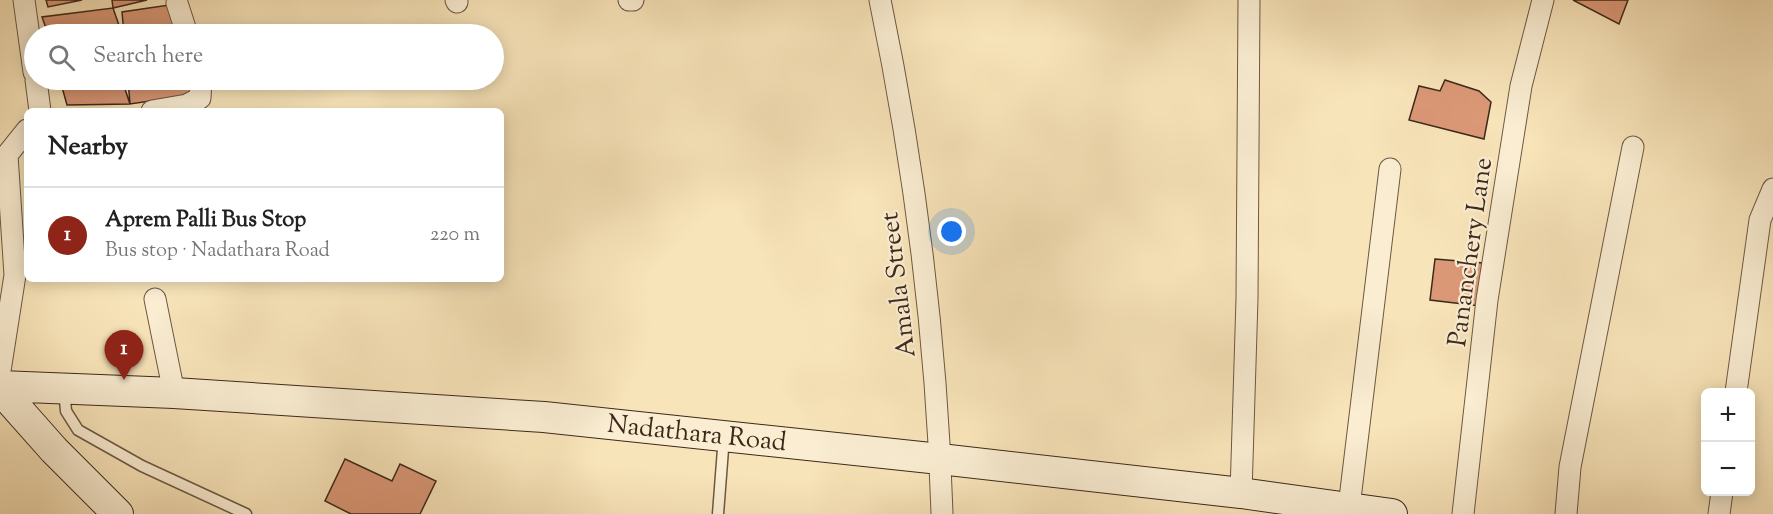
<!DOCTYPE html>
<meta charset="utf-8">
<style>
:root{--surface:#fff;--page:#f6f6f6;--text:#222;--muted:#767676;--line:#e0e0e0;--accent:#8f2418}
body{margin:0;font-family:"Sorts Mill Goudy",serif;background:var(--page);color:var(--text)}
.controls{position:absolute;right:18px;bottom:18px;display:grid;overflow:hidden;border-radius:9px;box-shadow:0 3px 15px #0003}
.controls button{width:54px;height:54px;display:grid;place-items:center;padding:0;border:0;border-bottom:2px solid var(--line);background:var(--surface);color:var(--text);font:30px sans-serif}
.you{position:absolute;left:952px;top:232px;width:21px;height:21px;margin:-15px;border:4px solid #fff;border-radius:50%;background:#1a73e8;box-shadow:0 0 0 9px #1a73e833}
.badge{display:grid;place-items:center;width:39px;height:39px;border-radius:50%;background:var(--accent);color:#fff;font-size:20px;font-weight:700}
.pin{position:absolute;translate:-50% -50px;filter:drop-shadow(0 2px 3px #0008)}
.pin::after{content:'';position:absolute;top:32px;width:21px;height:18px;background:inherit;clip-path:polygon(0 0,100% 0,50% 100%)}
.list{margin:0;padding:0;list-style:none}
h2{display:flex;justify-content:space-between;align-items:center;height:78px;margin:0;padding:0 24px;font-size:26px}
h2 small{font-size:20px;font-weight:400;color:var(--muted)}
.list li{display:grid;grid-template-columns:39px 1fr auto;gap:18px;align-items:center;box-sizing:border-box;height:96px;padding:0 24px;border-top:2px solid var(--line)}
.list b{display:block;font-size:22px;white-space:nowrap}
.list p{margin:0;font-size:20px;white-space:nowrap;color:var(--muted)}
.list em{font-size:20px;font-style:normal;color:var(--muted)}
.icon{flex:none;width:33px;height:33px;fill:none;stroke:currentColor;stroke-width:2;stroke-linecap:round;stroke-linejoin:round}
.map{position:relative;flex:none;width:1773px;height:514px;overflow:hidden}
.search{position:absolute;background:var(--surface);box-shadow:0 3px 15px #0003;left:24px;top:24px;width:480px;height:66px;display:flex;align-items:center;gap:15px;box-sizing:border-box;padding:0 21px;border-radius:33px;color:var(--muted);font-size:22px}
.panel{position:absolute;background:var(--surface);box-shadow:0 3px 15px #0003;left:24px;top:108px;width:480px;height:174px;border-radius:9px}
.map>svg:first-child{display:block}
.building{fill:#db9877;stroke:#3d291b;stroke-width:1.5}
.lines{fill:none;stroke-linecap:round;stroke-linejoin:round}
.lane-casing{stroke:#6c5842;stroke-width:13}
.street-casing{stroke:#6c5842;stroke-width:23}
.secondary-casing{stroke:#3d291b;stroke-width:32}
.lane{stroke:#faedd2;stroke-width:10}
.street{stroke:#faedd2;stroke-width:21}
.secondary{stroke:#faedd2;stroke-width:30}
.labels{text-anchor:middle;stroke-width:4.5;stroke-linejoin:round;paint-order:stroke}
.street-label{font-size:26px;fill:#3d291b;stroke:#faedd2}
</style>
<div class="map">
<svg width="1773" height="514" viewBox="0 0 1773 514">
<rect width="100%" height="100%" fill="#f8e4b9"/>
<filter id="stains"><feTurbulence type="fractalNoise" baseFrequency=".00333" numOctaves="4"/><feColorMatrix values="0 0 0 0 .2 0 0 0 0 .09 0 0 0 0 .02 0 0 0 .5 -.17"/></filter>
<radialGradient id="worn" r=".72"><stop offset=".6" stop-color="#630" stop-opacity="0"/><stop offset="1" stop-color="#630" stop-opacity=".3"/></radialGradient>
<path class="building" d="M 46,0 L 82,0 L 48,7 Z
M 112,0 L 147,0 L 113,8 Z
M 1573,0 L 1628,0 L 1619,24 Z
M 169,5 L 177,34 L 124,34 L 122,12 Z
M 113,8 L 122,34 L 48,34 L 42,17 Z
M 60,80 L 122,80 L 130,104 L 67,105 Z
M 128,80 L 189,80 L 193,95 L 130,104 Z
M 1445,80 L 1479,91 L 1491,102 L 1484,139 L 1409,120 L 1419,86 L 1440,91 Z
M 1435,259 L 1483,263 L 1480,306 L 1430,300 Z
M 345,459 L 392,481 L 400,464 L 436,481 L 420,514 L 351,514 L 325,501 Z"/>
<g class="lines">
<defs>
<path id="lane" d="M 64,389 L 66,411 L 78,430 L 142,466 L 246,514
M 718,514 L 724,436"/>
<path id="street" d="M 24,0 L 34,72
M 456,0 L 457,2
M 629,0 L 633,0
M 880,0 C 915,169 937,342 942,514
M 177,3 L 187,34
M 36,80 L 40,111
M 152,111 L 187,105 L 200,98 L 201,80
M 155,299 L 174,393
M 0,371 L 15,275 L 7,155 L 27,130
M 1736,392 L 1760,220 L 1773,189
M 1241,493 L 1247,299 L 1249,0
M 1349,507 L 1390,169
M 1463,514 L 1487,300 L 1521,86 L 1543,0
M 1566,514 L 1570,467 L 1633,147
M 1719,514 L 1722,492"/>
<path id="secondary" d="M 0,386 L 174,393 L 544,417 L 940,459 L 1241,493 L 1392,514
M 0,389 L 54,450 L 118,514"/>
</defs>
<use href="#lane" class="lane-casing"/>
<use href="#street" class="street-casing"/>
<use href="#secondary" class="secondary-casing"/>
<use href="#lane" class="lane"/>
<use href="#street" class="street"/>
<use href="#secondary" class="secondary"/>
</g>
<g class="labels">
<g class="street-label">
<text transform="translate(1469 252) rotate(-82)" y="9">Pananchery Lane</text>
<text transform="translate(897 285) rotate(-97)" y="9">Amala Street</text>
<text transform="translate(697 432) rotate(6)" y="9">Nadathara Road</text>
</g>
</g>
<rect width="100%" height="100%" filter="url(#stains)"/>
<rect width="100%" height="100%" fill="url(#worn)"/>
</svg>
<div class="controls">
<button>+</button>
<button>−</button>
</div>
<div class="you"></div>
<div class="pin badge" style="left:124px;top:380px">1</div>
<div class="search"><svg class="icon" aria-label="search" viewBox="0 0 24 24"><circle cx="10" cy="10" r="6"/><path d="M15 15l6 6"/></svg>Search here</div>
<section class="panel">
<h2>Nearby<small></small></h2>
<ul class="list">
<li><span class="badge">1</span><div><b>Aprem Palli Bus Stop</b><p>Bus stop · Nadathara Road</p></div><em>220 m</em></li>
</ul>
</section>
</div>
